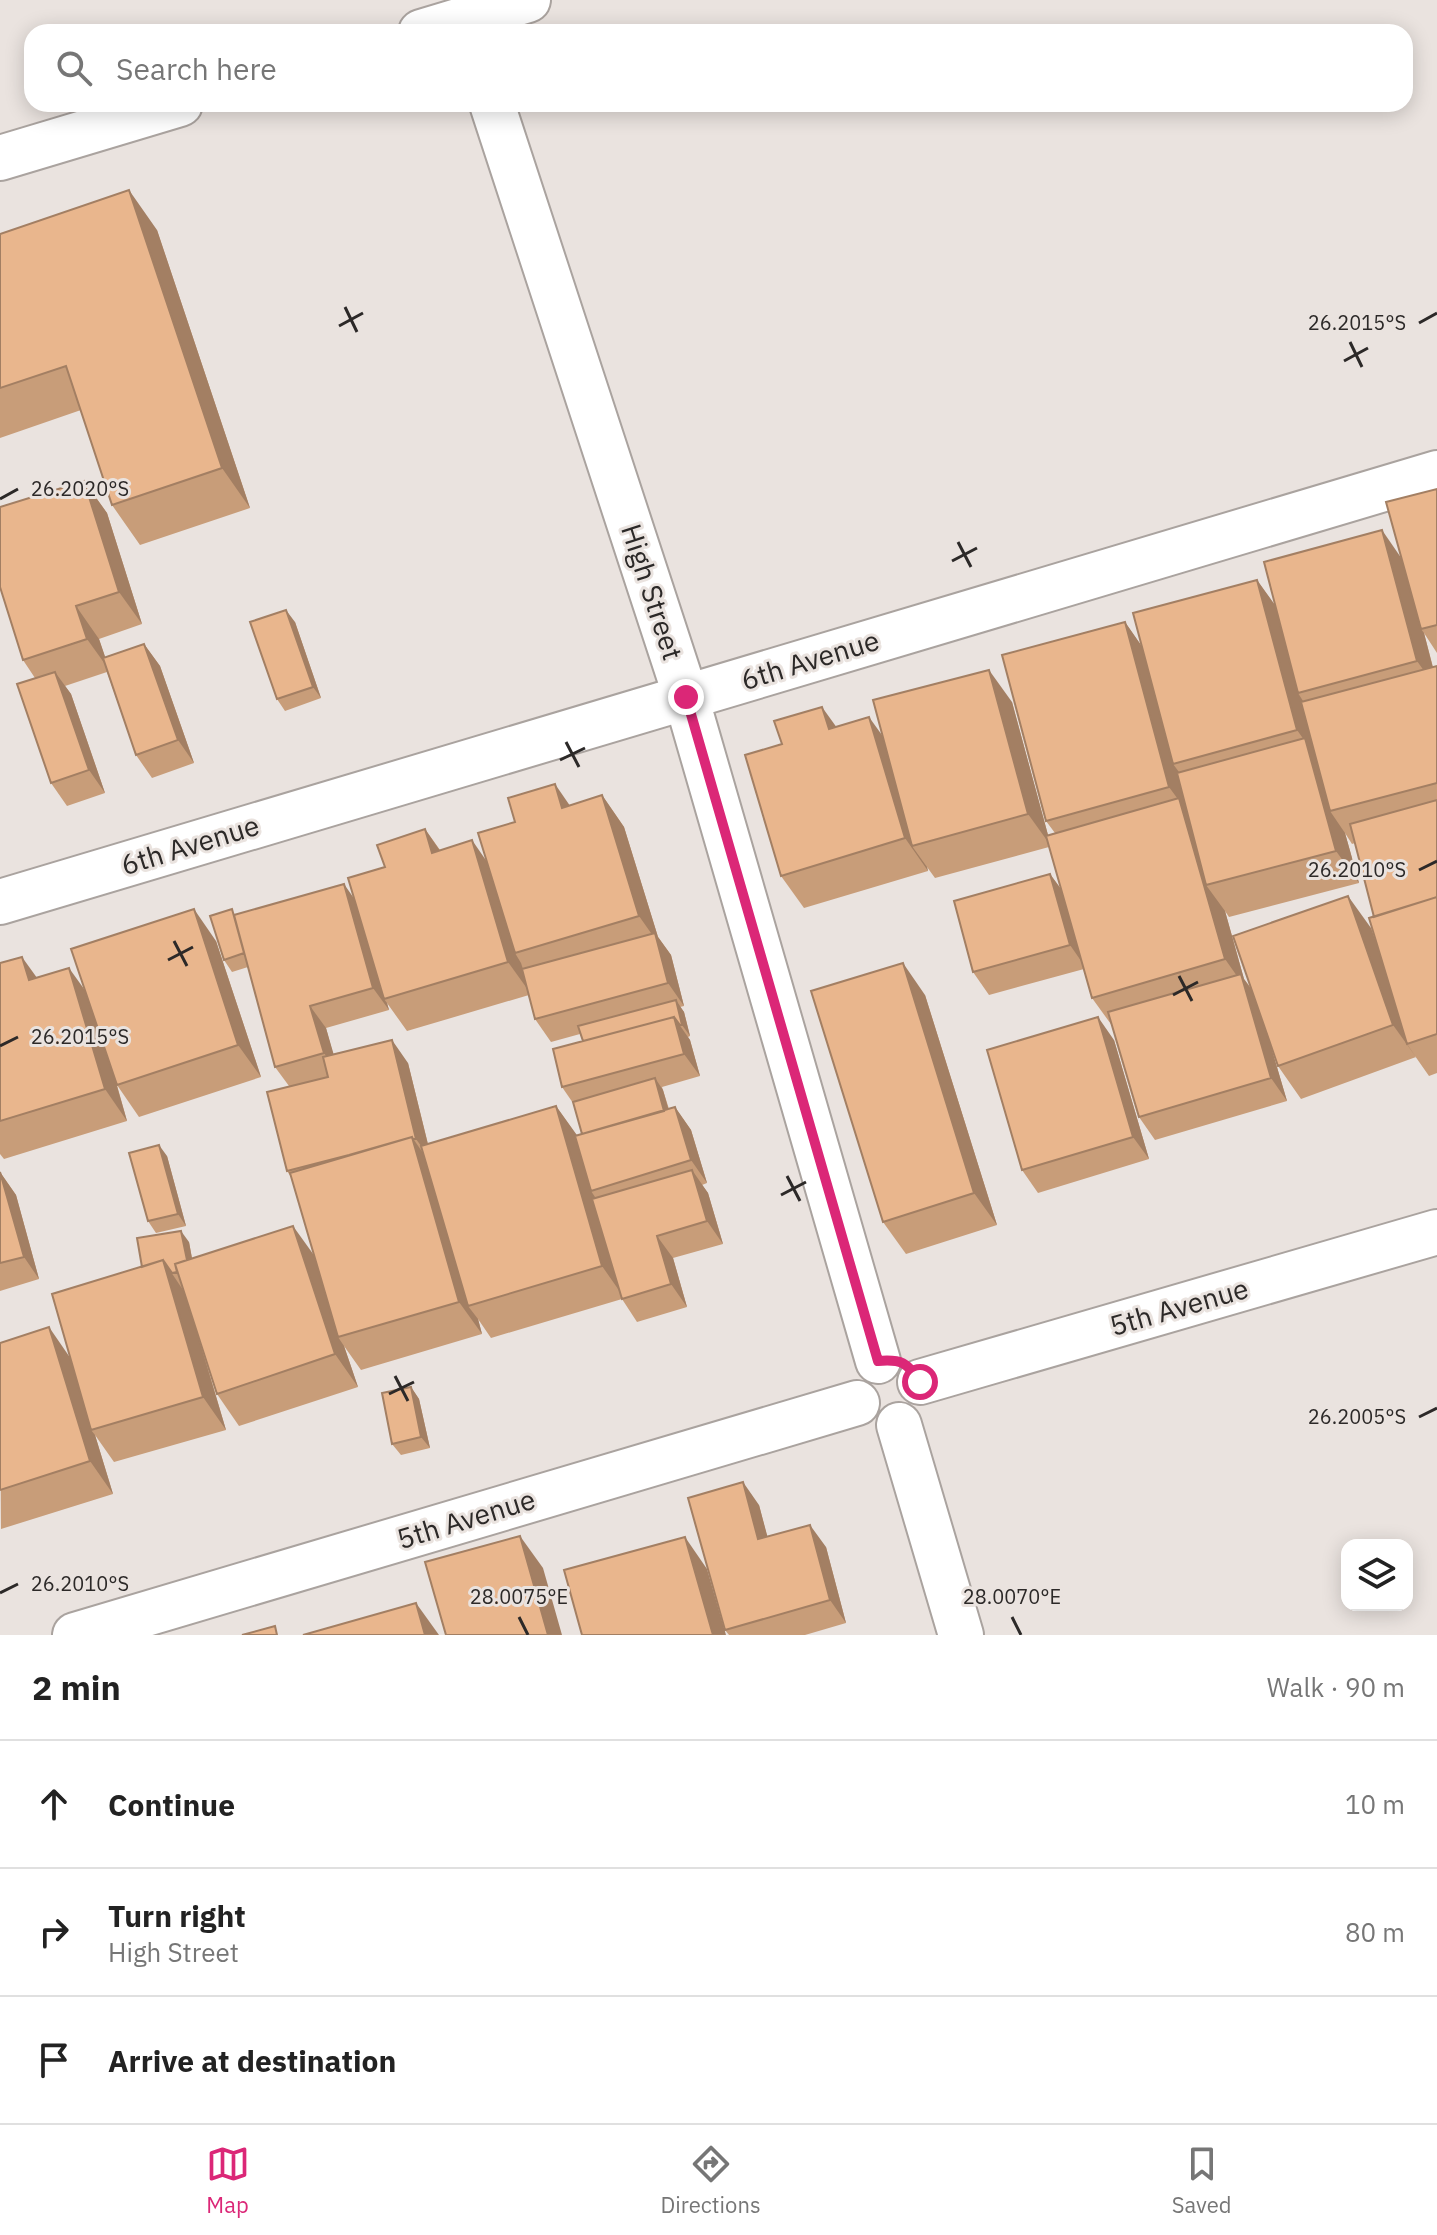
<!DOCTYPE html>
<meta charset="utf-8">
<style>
:root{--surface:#fff;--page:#f2f2f2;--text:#222;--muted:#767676;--line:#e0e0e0;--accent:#db2777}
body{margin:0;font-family:"IBM Plex Sans",sans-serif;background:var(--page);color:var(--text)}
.controls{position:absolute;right:24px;bottom:24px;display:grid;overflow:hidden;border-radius:16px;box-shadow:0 4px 20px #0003}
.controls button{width:72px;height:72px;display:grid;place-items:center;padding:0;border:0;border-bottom:2px solid var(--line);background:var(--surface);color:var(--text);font:40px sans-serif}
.stop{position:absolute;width:24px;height:24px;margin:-18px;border:6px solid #db2777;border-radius:50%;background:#fff}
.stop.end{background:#db2777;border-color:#fff;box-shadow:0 2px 8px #0008}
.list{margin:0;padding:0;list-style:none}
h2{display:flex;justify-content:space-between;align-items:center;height:104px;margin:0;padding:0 32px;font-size:34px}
h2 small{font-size:26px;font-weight:400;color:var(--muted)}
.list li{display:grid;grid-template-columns:52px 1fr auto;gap:24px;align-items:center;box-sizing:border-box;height:128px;padding:0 32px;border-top:2px solid var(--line)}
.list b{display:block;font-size:30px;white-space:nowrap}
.list p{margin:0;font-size:26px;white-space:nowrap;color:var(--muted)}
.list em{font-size:26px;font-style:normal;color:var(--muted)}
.icon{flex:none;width:44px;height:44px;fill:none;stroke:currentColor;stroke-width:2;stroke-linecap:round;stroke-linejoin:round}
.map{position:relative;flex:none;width:1437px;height:1635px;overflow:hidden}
.search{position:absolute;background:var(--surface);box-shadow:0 4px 20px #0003;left:24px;right:24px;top:24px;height:88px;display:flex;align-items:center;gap:20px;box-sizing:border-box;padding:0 28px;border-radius:24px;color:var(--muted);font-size:30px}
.sheet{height:488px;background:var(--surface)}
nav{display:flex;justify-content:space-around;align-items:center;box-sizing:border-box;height:112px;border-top:2px solid var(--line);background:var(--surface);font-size:22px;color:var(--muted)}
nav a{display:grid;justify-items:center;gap:4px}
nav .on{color:var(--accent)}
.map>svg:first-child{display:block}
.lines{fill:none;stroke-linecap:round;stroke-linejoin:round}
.minor-casing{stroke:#aaa39f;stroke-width:48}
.minor{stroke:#fff;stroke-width:44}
.wall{fill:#c89d79;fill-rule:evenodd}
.shaded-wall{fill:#a37f63}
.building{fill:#e9b68d;stroke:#a37f63;stroke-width:2}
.route{stroke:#db2777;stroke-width:10}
.ticks{fill:none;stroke:#2c2928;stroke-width:3}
.labels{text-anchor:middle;stroke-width:6;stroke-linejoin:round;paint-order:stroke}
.street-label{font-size:28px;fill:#2c2928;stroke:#eae3df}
.ticks-label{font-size:20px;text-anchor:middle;fill:#2c2928;stroke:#eae3df;stroke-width:6;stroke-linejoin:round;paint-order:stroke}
</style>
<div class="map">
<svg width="1437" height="1635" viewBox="0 0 1437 1635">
<rect width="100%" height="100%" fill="#eae3df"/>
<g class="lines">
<defs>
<path id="minor" d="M 421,32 L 528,0
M 492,104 L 686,697 L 878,1361
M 0,158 L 180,104
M 0,902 L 1437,473
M 920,1382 L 1437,1232
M 899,1425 L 961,1635
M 75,1635 L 857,1403"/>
</defs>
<use href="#minor" class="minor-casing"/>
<use href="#minor" class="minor"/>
</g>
<path class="wall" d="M 157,230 L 250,508 L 140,545 L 112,505 L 81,410 L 0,438 L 0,234 Z
M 84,481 L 107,513 L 142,624 L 99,639 L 105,657 L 144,644 L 160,666 L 194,763 L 152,778 L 136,755 L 107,672 L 65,686 L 71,694 L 105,793 L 67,806 L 51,783 L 35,678 L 23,660 Z
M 1437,489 L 1437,653 L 1424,633 L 1433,667 L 1437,666 L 1437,1073 L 1429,1076 L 1415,1056 L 1416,1057 L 1301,1099 L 1278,1066 L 1271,1047 L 1287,1101 L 1155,1140 L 1139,1117 L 1113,1027 L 1092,998 L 1084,969 L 989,995 L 973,972 L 1050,874 L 1061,889 L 1049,847 L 935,878 L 927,867 L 928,871 L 804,908 L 781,876 L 837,727 L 883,737 L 1012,702 L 1048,835 L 1055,833 L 1046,821 L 1125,622 L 1142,647 L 1257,580 L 1275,606 L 1401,558 ZM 1345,833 L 1352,844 L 1355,843 L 1374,917 L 1377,945 L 1371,928 L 1251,988 L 1244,979 L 1225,911 L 1229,917 L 1359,883 Z
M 295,622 L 321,698 L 285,711 L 277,699 Z
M 602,795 L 624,827 L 658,937 L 671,955 L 684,1006 L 680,1007 L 684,1012 L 690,1036 L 688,1037 L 690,1040 L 700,1076 L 662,1087 L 669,1109 L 675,1107 L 691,1130 L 707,1183 L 702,1185 L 708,1193 L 723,1244 L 673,1258 L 687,1307 L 637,1322 L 622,1299 L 491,1338 L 478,1319 L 482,1334 L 361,1370 L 344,1346 L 358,1387 L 239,1426 L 217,1394 L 199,1338 L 226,1430 L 114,1462 L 95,1435 L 113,1494 L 1,1529 L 0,1343 L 70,1358 L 142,1267 L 189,1242 L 192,1258 L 314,1256 L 291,1177 L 287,1171 L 289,1086 L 275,1067 L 248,967 L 232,972 L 224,960 L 236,915 L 354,899 L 425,829 L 440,850 L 487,861 L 570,805 ZM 529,995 L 535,1019 L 551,1042 L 580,1034 L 583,1041 L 562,1087 L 573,1103 L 582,1134 L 577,1136 L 556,1106 L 428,1144 L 408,1063 L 333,1054 L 326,1028 L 389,1010 L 387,1003 L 407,1031 Z
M 216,941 L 261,1077 L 139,1117 L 117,1085 L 127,1121 L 4,1159 L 0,1154 L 0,963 L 36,977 L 85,991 Z
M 925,995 L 997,1225 L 906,1254 L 883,1222 Z
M 1114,1040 L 1149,1159 L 1038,1193 L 1022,1170 Z
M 167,1156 L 186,1226 L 156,1233 L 148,1221 Z
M 0,1172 L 16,1195 L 39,1279 L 0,1291 Z
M 411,1387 L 419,1399 L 430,1448 L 401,1455 L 392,1444 Z
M 759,1505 L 767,1536 L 826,1547 L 846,1623 L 805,1635 L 729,1635 L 725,1630 Z"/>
<path class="shaded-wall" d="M 129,190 L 157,230 L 250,508 L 222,468 Z
M 84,481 L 107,513 L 142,624 L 119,592 Z
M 1382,530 L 1404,562 L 1421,629 L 1424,633 L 1437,684 L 1437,689 L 1417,661 Z
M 1257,580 L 1280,612 L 1298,693 L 1303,701 L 1318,757 L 1330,811 L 1345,833 L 1359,883 L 1336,851 L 1307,744 L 1297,730 Z
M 76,606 L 99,639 L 110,671 L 87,639 Z
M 286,610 L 295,622 L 321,698 L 313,687 Z
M 1125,622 L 1148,655 L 1173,764 L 1179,772 L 1206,885 L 1225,911 L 1244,979 L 1256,996 L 1287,1101 L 1271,1078 L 1244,986 L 1225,959 L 1180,802 L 1169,787 Z
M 144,644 L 160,666 L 194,763 L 178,740 Z
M 989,670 L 1012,702 L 1051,846 L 1028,814 Z
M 55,672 L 71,694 L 105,793 L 89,770 Z
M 822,707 L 845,739 L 829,729 Z
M 869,717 L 892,749 L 912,846 L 927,867 L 928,871 L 905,838 Z
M 555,784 L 577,816 L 562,808 Z
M 602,795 L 624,827 L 658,937 L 671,955 L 684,1006 L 668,983 L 658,943 L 639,916 Z
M 425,829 L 447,861 L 432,853 Z
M 472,840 L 494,872 L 515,953 L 521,963 L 531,994 L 508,962 Z
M 1050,874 L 1066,896 L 1086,968 L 1070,945 Z
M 344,884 L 360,907 L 384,999 L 387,1003 L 389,1010 L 373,988 Z
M 1348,896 L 1371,928 L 1411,1042 L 1407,1044 L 1416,1057 L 1393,1025 Z
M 194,909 L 216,941 L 261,1077 L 238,1045 Z
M 22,957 L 45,989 L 29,980 Z
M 903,963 L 925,995 L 997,1225 L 974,1193 Z
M 69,968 L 92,1000 L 127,1121 L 105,1089 Z
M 676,1000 L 684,1012 L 690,1036 L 682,1025 Z
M 310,1006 L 326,1028 L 340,1076 L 324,1053 Z
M 674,1017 L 690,1040 L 700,1076 L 684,1054 Z
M 1098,1017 L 1114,1040 L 1149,1159 L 1133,1137 Z
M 392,1040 L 408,1063 L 432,1161 L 416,1139 Z
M 655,1078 L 663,1090 L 674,1129 L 666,1117 Z
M 556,1106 L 579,1138 L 591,1191 L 595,1197 L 625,1299 L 602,1266 Z
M 675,1107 L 691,1130 L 707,1183 L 691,1160 Z
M 412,1137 L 434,1169 L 468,1306 L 478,1319 L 482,1334 L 459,1302 Z
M 159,1145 L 167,1156 L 186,1226 L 178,1214 Z
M 692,1170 L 708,1193 L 723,1244 L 707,1221 Z
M 0,1172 L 16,1195 L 39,1279 L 24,1257 Z
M 293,1226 L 316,1258 L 338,1337 L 344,1346 L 358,1387 L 335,1354 Z
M 181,1231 L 189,1242 L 196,1281 L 188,1270 Z
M 657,1236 L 673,1258 L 687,1307 L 671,1284 Z
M 163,1260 L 185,1293 L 226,1430 L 203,1397 Z
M 49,1327 L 71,1359 L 91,1430 L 95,1435 L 113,1494 L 90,1461 Z
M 411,1387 L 419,1399 L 430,1448 L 421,1437 Z
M 743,1482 L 759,1505 L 774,1561 L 758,1539 Z
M 810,1525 L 826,1547 L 846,1623 L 830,1600 Z
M 520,1536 L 543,1568 L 562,1635 L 548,1635 Z
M 685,1537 L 707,1569 L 726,1635 L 713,1635 Z
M 416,1603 L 439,1635 L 425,1635 Z"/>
<path class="building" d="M 129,190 L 222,468 L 112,505 L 66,366 L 0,388 L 0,234 Z
M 84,481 L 119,592 L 76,606 L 87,639 L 23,660 L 0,587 L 0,507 Z
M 1437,489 L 1437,625 L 1421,629 L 1386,502 Z
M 1382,530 L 1417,661 L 1298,693 L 1264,562 Z
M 1257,580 L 1297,730 L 1173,764 L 1133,613 Z
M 286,610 L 313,687 L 277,699 L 250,622 Z
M 1125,622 L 1169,787 L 1046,821 L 1002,655 Z
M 144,644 L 178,740 L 136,755 L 103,658 Z
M 1437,666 L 1437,783 L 1330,811 L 1301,702 Z
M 989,670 L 1028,814 L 912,846 L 873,700 Z
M 55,672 L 89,770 L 51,783 L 17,684 Z
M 822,707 L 829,729 L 869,717 L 905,838 L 781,876 L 745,755 L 782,744 L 774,721 Z
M 1305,738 L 1336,851 L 1206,885 L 1177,773 Z
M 555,784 L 562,808 L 602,795 L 639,916 L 515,953 L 478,833 L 515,822 L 508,798 Z
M 1179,798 L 1225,959 L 1092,998 L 1046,836 Z
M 1437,800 L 1437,897 L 1374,917 L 1350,824 Z
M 425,829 L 432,853 L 472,840 L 508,962 L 384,999 L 348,878 L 385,867 L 377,845 Z
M 1050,874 L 1070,945 L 973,972 L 954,901 Z
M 344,884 L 373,988 L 310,1006 L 324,1053 L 275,1067 L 234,915 Z
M 1348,896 L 1393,1025 L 1278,1066 L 1233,936 Z
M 1437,897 L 1437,1034 L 1407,1044 L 1369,918 Z
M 194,909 L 238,1045 L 117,1085 L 71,949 Z
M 232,909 L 244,953 L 224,960 L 210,916 Z
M 655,933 L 668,983 L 535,1019 L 522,969 Z
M 22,957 L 29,980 L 69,968 L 105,1089 L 0,1121 L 0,963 Z
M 903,963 L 974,1193 L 883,1222 L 811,991 Z
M 1241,974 L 1271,1078 L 1139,1117 L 1108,1012 Z
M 676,1000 L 682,1025 L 680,1025 L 674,1017 L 583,1041 L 578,1026 Z
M 674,1017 L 684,1054 L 562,1087 L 553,1049 Z
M 1098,1017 L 1133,1137 L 1022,1170 L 987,1050 Z
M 392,1040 L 416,1139 L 413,1139 L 412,1137 L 349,1155 L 287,1171 L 267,1092 L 328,1077 L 323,1057 Z
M 655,1078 L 664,1111 L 582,1134 L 573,1102 Z
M 556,1106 L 602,1266 L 468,1306 L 421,1146 Z
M 675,1107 L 691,1160 L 591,1191 L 575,1136 Z
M 412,1137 L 459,1302 L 338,1337 L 290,1173 Z
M 159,1145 L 178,1214 L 148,1221 L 129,1153 Z
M 692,1170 L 707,1221 L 657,1236 L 671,1284 L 622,1299 L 592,1199 Z
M 0,1172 L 24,1257 L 0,1263 Z
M 293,1226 L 335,1354 L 217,1394 L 175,1264 Z
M 181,1231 L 187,1260 L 175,1264 L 177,1272 L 172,1273 L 163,1260 L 142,1267 L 137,1238 Z
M 163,1260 L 203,1397 L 91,1430 L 52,1294 Z
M 49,1327 L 90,1461 L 0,1490 L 0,1343 Z
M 411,1387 L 421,1437 L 392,1444 L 382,1393 Z
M 743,1482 L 758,1539 L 810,1525 L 830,1600 L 725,1630 L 688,1498 Z
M 520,1536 L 548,1635 L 446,1635 L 425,1562 Z
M 685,1537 L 713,1635 L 582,1635 L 564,1570 Z
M 416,1603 L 425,1635 L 303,1635 Z
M 275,1626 L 277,1635 L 242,1635 Z"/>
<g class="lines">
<path class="route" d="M 686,697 L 878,1361 C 901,1359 907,1362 920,1382"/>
</g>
<path class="ticks" d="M 345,307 L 357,332M 1419,323 L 1437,313M 339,326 L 363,313M 1350,342 L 1362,367M 1344,361 L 1368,348M 0,499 L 18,489M 958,542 L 971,567M 952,561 L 977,548M 566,742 L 579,767M 560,760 L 585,748M 1419,870 L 1437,861M 174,941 L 187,966M 168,960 L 193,947M 1179,976 L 1192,1001M 1173,995 L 1198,982M 0,1046 L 18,1037M 787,1176 L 800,1201M 781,1195 L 806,1182M 395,1376 L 408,1401M 389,1394 L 414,1382M 1419,1417 L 1437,1408M 0,1593 L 18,1584M 519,1617 L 528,1635M 1012,1617 L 1021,1635"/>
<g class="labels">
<g class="street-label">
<text transform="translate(652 592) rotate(72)" y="10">High Street</text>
<text transform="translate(810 660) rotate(-17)" y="10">6th Avenue</text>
<text transform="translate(190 845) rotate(-17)" y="10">6th Avenue</text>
<text transform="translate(1179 1307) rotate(-16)" y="10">5th Avenue</text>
<text transform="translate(466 1519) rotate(-17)" y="10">5th Avenue</text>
</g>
</g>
<g class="ticks-label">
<text x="1357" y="330">26.2015°S</text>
<text x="80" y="496">26.2020°S</text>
<text x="1357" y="877">26.2010°S</text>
<text x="80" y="1044">26.2015°S</text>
<text x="1357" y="1424">26.2005°S</text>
<text x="80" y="1591">26.2010°S</text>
<text x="519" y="1604">28.0075°E</text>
<text x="1012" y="1604">28.0070°E</text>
</g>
</svg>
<div class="controls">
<button><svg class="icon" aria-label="layers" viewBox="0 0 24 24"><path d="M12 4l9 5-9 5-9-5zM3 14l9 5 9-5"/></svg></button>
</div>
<div class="stop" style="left:920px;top:1382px"></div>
<div class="stop end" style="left:686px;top:697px"></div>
<div class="search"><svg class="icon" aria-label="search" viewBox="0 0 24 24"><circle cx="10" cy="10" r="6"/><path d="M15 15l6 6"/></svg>Search here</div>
</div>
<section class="sheet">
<h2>2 min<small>Walk · 90 m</small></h2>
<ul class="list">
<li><svg class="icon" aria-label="ahead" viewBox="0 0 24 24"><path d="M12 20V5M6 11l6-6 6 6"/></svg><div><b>Continue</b></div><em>10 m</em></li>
<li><svg class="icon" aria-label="right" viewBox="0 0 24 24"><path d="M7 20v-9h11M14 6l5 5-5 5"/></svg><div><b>Turn right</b><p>High Street</p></div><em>80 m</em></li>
<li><svg class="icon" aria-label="arrive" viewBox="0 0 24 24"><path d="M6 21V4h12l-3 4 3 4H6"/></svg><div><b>Arrive at destination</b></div></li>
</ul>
</section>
<nav>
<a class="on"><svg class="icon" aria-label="map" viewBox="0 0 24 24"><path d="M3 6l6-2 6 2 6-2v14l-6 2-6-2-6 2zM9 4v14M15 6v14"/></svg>Map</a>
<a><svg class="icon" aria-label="directions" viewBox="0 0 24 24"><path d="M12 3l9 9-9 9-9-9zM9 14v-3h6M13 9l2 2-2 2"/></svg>Directions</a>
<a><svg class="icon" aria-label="saved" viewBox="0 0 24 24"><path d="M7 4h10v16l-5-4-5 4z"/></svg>Saved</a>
</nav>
